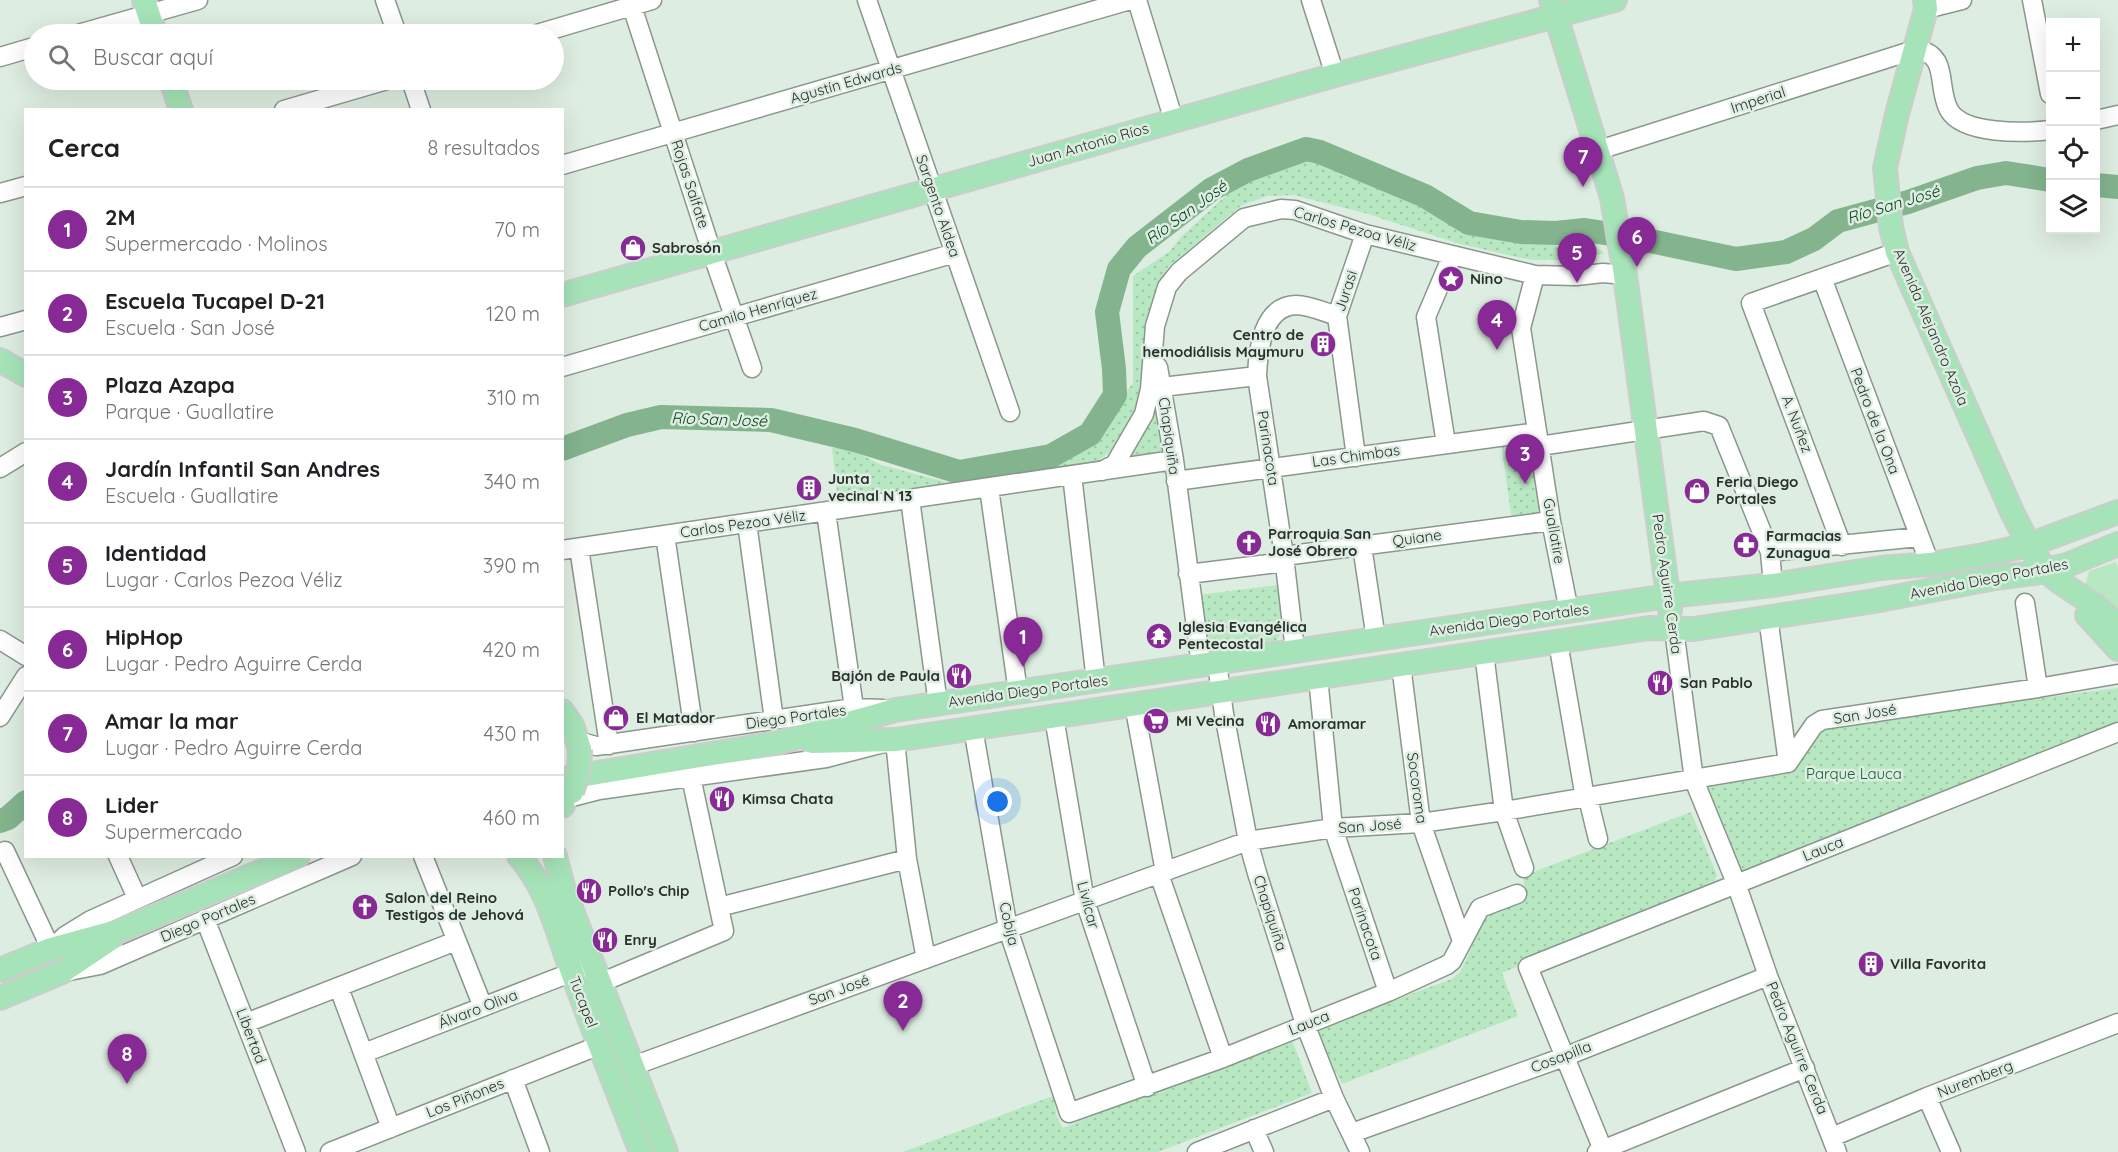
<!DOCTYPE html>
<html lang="es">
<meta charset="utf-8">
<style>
:root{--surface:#fff;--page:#f2f2f2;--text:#202124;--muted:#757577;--line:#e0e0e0;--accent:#882a95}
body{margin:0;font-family:Quicksand,sans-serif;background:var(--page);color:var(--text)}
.controls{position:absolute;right:18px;top:18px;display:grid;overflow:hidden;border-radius:0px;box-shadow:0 6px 24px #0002}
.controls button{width:54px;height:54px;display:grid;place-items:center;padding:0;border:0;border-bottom:2px solid var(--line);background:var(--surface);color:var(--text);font:30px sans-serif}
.you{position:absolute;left:998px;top:802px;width:21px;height:21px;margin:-15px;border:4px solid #fff;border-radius:50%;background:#1a73e8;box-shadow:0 0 0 9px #1a73e833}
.badge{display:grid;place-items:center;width:39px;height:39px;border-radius:50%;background:var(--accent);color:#fff;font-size:20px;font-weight:700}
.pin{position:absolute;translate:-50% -50px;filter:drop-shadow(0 2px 3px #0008)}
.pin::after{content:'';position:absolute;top:32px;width:21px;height:18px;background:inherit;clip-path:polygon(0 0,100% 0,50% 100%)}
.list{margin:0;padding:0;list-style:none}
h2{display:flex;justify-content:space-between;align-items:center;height:78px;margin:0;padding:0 24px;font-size:26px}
h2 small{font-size:20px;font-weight:400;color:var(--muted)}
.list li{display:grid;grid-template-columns:39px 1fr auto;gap:18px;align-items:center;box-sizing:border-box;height:84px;padding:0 24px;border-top:2px solid var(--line)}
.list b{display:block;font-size:22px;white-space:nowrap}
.list p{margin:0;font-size:20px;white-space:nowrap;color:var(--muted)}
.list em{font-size:20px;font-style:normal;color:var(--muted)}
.icon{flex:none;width:33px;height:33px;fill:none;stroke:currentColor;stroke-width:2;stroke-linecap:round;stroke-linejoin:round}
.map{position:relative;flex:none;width:2118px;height:1152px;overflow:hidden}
.search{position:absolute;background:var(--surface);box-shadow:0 6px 24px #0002;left:24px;top:24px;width:540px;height:66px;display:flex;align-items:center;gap:15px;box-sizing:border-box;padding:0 21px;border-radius:33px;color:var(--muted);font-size:22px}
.panel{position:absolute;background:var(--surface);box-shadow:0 6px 24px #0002;left:24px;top:108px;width:540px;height:750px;border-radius:0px}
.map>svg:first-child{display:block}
.grass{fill:#b8e8c2}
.park{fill:url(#park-dots)}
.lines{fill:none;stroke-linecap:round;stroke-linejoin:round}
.river{stroke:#83b48e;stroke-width:24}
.minor-casing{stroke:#8a978c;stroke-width:21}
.major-casing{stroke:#cccdcc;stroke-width:26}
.minor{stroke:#fff;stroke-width:18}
.major{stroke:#a6e3b8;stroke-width:22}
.major-bridge-casing{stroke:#cccdcc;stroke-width:26;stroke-linecap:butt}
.major-bridge{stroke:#a6e3b8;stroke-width:22}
.labels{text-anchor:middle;stroke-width:5;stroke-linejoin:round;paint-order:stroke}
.street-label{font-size:15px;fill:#2a302b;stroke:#deede1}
.poi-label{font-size:15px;font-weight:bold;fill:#2a302b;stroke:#deede1;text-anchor:start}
.park-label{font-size:15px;fill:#176232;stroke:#deede1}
.water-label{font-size:16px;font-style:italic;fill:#07421e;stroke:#deede1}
</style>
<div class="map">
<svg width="2118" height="1152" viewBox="0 0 2118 1152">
<defs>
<pattern id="park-dots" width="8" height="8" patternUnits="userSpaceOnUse" patternTransform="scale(1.5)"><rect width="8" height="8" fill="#b8e8c2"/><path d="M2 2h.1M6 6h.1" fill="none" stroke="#9ec7a7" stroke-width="1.8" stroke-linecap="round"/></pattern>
</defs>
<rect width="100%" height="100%" fill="#deede1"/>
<path class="grass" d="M 2116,562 L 2118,567 L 2118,617 L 2084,589 L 2089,571 Z"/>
<path class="park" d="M 1313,156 L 1326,160 L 1341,171 L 1401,188 L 1433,210 L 1485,228 L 1515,237 L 1558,246 L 1593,244 L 1604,253 L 1575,260 L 1535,260 L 1521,258 L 1460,244 L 1368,214 L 1294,195 L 1268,196 L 1242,205 L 1168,267 L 1154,295 L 1149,367 L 1141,400 L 1113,449 L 1096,463 L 1038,473 L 1036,466 L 1070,454 L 1097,430 L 1133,383 L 1133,276 L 1169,252 L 1182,236 L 1234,188 L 1276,170 L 1299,157 Z
M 1157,397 L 1166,456 L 1126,462 Z
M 1501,442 L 1533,443 L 1546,516 L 1512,521 Z
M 832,448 L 850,448 L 881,465 L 954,484 L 838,501 Z
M 1277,585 L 1284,629 L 1272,647 L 1219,657 L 1206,651 L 1198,595 Z
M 2118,688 L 2118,728 L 1748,872 L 1739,868 L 1707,787 L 1787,774 L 1828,725 Z
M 1691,812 L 1717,875 L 1713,886 L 1502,973 L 1518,1016 L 1342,1084 L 1318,1038 L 1321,1027 L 1452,979 L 1461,971 L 1486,916 L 1526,899 L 1523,876 Z
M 1291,1037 L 1312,1093 L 1158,1152 L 903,1152 L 1053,1096 L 1057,1117 L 1063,1128 Z"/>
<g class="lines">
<path class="river" d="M 2096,185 L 2118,187
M 562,449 L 627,425 L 661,417 L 771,420 L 855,440 L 959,472 L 1051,456 L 1090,434 L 1115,395 L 1114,369 L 1107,312 L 1119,269 L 1137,247 L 1212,189 L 1248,170 L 1306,149 L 1320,152 L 1425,196 L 1469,223 L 1521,232 L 1556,233 L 1585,230 L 1636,238 L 1736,259 L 1786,252 L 1814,239 L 1838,221 L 1908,202 L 1977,178 L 2006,173 L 2050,180
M 0,821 L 8,818 L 26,802"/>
<defs>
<path id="minor" d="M 385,0 L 397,34
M 630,0 L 712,253 L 752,368
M 867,0 L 1010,412
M 1137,0 L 1174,121
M 1311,0 L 1335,75
M 2032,0 L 2050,94
M 1926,9 L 1962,0
M 78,34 L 198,0
M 537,34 L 652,0
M 0,57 L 34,47
M 411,80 L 421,110
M 284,110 L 387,80
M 2096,120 L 2118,115
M 1599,150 L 1917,49 C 1950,56 1936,86 1949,110 C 1963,135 2025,133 2050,130
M 562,165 L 1130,0
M 0,193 L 26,186
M 1535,275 L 1521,328 L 1551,521 L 1569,611
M 1822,278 L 1930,564
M 0,327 L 26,320
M 562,367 L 955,253
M 1158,367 L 1174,460 L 1201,665
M 1162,387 L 1257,376
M 1446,444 L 1426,317 L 1452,256
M 1540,446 L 1704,421 L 1719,426 L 1770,552 L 1773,585
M 1356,457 L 1337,316 L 1365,234
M 0,468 L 26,452
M 1102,471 L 1115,464 L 1144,414 L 1150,389 L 1155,326 L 1167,287 L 1179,272 L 1244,218 L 1281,209 L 1295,210 L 1365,234 L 1535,275 L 1576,276 L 1603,273 L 1625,275
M 1072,475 L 1096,681
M 1176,481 L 1537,432
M 989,488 L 1018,692
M 910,499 L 938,704
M 826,512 L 854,708
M 747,523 L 774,720
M 665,535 L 694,732
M 1362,546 L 1376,639
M 1842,546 L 1751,303 L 1897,252
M 579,548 L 609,745
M 562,550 L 1174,460
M 1770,552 L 1919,537
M 1284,556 L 1551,521
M 1188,574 L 1285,562
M 2025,603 L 2038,688
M 1768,617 L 1788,763
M 1674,629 L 1694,780 L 1736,883 L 1768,976 L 1837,1152
M 0,640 L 26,656
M 1558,642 L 1585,798
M 1295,651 L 1284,556 L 1257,376 C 1258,351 1262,306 1296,305 C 1309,305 1324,312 1337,316
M 1484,653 L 1504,811 L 1524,868
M 1217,663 L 1224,714 L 1248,841 L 1257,873 L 1305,1024 L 1334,1098 L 1360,1152
M 1401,665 L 1421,823 L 1462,941
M 1318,677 L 1333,828 L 1388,992
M 1134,704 L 1165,872
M 0,717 L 26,676
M 1054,717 L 1085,901 L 1147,1087
M 973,728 L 1008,929 L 1069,1113 L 1223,1058 L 1388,992 L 1447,965 L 1452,961 L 1480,908 L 1517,894
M 578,741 L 596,746 L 854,708 L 884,709
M 568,798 L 599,790 L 826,758 L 895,740 L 907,859 L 926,959
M 1588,798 L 1598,839
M 5,851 L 51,949 L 65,936 L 91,920 L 233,856
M 118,856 L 137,898
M 423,856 L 483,1007
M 1159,874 L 1223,1058
M 719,907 L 907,859
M 205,919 L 296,1152
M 64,972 L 100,965 L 352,856
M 600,983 L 724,931 L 691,777
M 339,988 L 391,1128
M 246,1023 L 456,941
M 364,1053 L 583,968
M 633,1066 L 1248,841 L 1333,828 L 1421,823 L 1504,811 L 1788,763 L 1814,725 L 1822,720 L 2038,688 L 2118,674
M 513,1079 L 540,1152
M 1927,1097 L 1951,1152
M 1254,1129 L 1264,1152
M 1352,1133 L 1564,1057 L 1768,976
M 1832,1137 L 1927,1097 L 2118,1023
M 1603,1150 L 1528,967 L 2118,732
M 330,1152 L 600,1045
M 1197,1152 L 1334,1098
M 1597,1152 L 1805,1068"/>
<path id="major" d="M 144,0 L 155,34
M 1551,0 L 1612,198 L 1625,275 L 1670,610
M 1925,0 L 1926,9 L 1897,114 L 1885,168 L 1891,227 L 1897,252 L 2013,514 L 2029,545 L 2046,571 L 2061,583 L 2096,606 L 2118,626
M 171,80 L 181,110
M 562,295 L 1335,75 L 1615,0
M 0,360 L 26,375
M 2087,615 L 2118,649
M 562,711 L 572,725 L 580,749
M 812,742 L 895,740 L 1649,628 L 1694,629 L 1874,601 L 1995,578 L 2034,573 L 2067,565 L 2118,544
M 562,779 L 777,743 L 895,710 L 1668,596 L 1773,585 L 1881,568 L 1930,564 L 1984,555 L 2029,545 L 2118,512
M 562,806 L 563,805
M 519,856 C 548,889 557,932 572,972 C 594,1033 618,1092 641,1152
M 555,856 L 564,890 L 666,1152
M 0,970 L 51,949 L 124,929 L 298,856
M 0,998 L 62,972 L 111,939"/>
</defs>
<use href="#minor" class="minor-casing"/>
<use href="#major" class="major-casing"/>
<use href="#minor" class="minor"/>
<use href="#major" class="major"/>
<defs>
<path id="major-bridge" d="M 572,792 L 579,771 L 580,749"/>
</defs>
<use href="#major-bridge" class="major-bridge-casing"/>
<use href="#major-bridge" class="major-bridge"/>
</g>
<defs>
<symbol id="shop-disc" viewBox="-11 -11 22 22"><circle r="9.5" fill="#882a95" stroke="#deede1"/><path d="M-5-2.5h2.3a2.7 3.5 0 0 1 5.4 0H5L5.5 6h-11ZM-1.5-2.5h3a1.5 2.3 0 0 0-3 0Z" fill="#fff"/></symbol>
<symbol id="sight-disc" viewBox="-11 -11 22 22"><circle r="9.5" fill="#882a95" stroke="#deede1"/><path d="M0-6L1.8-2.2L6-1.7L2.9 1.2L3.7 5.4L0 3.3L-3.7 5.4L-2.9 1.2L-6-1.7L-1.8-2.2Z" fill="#fff"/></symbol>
<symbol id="building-disc" viewBox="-11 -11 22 22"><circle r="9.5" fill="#882a95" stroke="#deede1"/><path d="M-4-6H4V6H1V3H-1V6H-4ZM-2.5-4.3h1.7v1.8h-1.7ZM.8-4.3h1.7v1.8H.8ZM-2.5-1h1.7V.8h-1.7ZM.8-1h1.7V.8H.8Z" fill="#fff"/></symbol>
<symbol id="church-disc" viewBox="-11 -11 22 22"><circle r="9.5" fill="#882a95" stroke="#deede1"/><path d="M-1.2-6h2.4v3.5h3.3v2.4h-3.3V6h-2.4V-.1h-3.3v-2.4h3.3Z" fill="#fff"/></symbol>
<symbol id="pharmacy-disc" viewBox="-11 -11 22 22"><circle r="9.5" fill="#882a95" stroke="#deede1"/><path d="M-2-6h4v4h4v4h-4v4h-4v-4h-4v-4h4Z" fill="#fff"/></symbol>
<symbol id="temple-disc" viewBox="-11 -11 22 22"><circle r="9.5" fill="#882a95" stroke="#deede1"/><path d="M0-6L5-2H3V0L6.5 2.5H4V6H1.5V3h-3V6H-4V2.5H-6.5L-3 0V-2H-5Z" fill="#fff"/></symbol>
<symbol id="restaurant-disc" viewBox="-11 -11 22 22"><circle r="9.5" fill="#882a95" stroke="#deede1"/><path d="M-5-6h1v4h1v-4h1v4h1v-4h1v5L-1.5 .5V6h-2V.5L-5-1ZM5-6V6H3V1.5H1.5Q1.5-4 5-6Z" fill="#fff"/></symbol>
<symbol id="supermarket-disc" viewBox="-11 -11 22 22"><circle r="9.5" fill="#882a95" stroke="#deede1"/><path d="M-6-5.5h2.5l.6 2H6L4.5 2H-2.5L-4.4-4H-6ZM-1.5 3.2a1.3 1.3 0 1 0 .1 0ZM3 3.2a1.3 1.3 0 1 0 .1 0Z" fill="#fff"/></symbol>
</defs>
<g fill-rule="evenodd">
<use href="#shop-disc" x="618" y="233" width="30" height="30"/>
<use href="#sight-disc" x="1436" y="264" width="30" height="30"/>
<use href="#building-disc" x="1308" y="329" width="30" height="30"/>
<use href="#building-disc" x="794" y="473" width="30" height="30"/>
<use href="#shop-disc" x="1682" y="476" width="30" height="30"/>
<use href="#church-disc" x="1234" y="528" width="30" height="30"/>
<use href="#pharmacy-disc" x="1731" y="530" width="30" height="30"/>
<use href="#temple-disc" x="1144" y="621" width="30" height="30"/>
<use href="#restaurant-disc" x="944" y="661" width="30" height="30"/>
<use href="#restaurant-disc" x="1645" y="668" width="30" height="30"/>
<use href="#shop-disc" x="601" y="703" width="30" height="30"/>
<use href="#supermarket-disc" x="1141" y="706" width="30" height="30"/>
<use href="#restaurant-disc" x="1253" y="709" width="30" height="30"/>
<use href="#restaurant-disc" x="707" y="784" width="30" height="30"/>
<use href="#restaurant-disc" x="574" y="876" width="30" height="30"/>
<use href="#church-disc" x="350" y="892" width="30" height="30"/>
<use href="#restaurant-disc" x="590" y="925" width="30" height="30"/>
<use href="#building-disc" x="1856" y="949" width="30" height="30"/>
</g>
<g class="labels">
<g class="street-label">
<text transform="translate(846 83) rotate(-16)" y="5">Agustín Edwards</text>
<text transform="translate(1758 100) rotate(-18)" y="5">Imperial</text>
<text transform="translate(1088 145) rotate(-16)" y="5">Juan Antonio Ríos</text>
<text transform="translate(690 184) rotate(72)" y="5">Rojas Salfate</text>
<text transform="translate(938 206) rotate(71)" y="5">Sargento Aldea</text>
<text transform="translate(1355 229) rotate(16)" y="5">Carlos Pezoa Véliz</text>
<text transform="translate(1346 291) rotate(-72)" y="5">Jurasi</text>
<text transform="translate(758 310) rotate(-16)" y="5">Camilo Henríquez</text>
<text transform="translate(1931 327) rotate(67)" y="5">Avenida Alejandro Azola</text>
<text transform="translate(1875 421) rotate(69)" y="5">Pedro de la Ona</text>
<text transform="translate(1797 424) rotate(69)" y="5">A. Nuñez</text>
<text transform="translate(1169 436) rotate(82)" y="5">Chapiquiña</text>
<text transform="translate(1268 448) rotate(81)" y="5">Parinacota</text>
<text transform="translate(1356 456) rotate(-8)" y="5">Las Chimbas</text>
<text transform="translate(743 524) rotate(-8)" y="5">Carlos Pezoa Véliz</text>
<text transform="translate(1554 531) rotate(80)" y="5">Guallatire</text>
<text transform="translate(1417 538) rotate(-8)" y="5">Quiane</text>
<text transform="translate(1989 579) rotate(-11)" y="5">Avenida Diego Portales</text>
<text transform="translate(1667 584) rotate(82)" y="5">Pedro Aguirre Cerda</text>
<text transform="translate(1509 620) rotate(-8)" y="5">Avenida Diego Portales</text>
<text transform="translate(1028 691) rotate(-8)" y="5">Avenida Diego Portales</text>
<text transform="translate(1865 714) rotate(-9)" y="5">San José</text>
<text transform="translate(796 717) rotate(-8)" y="5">Diego Portales</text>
<text transform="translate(1417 788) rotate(82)" y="5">Socoroma</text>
<text transform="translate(1370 826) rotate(-4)" y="5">San José</text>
<text transform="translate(1823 849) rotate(-22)" y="5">Lauca</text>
<text transform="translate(1088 905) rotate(75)" y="5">Livílcar</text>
<text transform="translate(1270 913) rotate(72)" y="5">Chapiquiña</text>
<text transform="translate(208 918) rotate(-23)" y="5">Diego Portales</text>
<text transform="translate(1009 924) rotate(77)" y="5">Cobija</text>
<text transform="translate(1365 924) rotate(71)" y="5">Parinacota</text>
<text transform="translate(839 990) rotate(-20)" y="5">San José</text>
<text transform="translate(583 1002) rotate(69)" y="5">Tucapel</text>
<text transform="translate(478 1009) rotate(-21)" y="5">Álvaro Oliva</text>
<text transform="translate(1309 1023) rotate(-22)" y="5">Lauca</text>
<text transform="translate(251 1036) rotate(69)" y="5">Libertad</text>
<text transform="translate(1797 1048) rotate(68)" y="5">Pedro Aguirre Cerda</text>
<text transform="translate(1561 1057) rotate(-21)" y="5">Cosapilla</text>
<text transform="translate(1975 1079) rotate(-21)" y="5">Nuremberg</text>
<text transform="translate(465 1098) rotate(-22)" y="5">Los Piñones</text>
</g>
<g class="poi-label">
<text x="652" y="253">Sabrosón</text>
<text x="1470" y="284">Nino</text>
<text x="1304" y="340" text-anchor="end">Centro de<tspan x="1304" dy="17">hemodiálisis Maymuru</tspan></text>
<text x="828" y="484">Junta<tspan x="828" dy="17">vecinal N 13</tspan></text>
<text x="1716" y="487">Feria Diego<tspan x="1716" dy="17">Portales</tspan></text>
<text x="1268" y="539">Parroquia San<tspan x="1268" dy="17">José Obrero</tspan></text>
<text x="1766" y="541">Farmacias<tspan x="1766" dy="17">Zunagua</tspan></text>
<text x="1178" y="632">Iglesia Evangélica<tspan x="1178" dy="17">Pentecostal</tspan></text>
<text x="940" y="681" text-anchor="end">Bajón de Paula</text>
<text x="1680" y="688">San Pablo</text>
<text x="636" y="723">El Matador</text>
<text x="1176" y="726">Mi Vecina</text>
<text x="1288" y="729">Amoramar</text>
<text x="742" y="804">Kimsa Chata</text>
<text x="608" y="896">Pollo's Chip</text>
<text x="385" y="903">Salon del Reino<tspan x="385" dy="17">Testigos de Jehová</tspan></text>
<text x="624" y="945">Enry</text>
<text x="1890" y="969">Villa Favorita</text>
</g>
<g class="park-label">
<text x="1854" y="779">Parque Lauca</text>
</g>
<g class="water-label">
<text transform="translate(1893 204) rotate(-17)" y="6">Río San José</text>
<text transform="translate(1186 212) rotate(-36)" y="6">Río San José</text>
<text transform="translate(719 419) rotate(2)" y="6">Río San José</text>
</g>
</g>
</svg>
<div class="controls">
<button>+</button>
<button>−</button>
<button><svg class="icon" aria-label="locate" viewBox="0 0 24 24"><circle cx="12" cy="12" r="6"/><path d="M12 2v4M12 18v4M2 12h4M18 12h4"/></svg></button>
<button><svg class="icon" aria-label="layers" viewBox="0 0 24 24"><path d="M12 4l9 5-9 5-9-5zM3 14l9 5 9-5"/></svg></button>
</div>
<div class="you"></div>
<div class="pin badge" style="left:1023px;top:667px">1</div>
<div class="pin badge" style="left:903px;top:1031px">2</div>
<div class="pin badge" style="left:1525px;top:484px">3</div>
<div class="pin badge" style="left:1497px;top:350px">4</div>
<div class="pin badge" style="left:1577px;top:283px">5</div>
<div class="pin badge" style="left:1637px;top:267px">6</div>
<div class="pin badge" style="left:1583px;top:187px">7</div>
<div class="pin badge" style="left:127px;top:1084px">8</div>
<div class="search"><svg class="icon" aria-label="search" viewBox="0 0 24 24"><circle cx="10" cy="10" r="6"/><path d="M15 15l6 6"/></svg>Buscar aquí</div>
<section class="panel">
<h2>Cerca<small>8 resultados</small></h2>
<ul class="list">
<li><span class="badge">1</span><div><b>2M</b><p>Supermercado · Molinos</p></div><em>70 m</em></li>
<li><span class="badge">2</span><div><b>Escuela Tucapel D-21</b><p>Escuela · San José</p></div><em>120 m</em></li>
<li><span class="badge">3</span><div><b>Plaza Azapa</b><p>Parque · Guallatire</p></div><em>310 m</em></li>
<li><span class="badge">4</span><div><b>Jardín Infantil San Andres</b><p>Escuela · Guallatire</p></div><em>340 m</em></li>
<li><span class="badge">5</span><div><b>Identidad</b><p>Lugar · Carlos Pezoa Véliz</p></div><em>390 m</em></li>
<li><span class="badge">6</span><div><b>HipHop</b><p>Lugar · Pedro Aguirre Cerda</p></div><em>420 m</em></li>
<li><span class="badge">7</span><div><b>Amar la mar</b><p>Lugar · Pedro Aguirre Cerda</p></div><em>430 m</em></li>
<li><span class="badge">8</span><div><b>Lider</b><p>Supermercado</p></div><em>460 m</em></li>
</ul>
</section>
</div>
